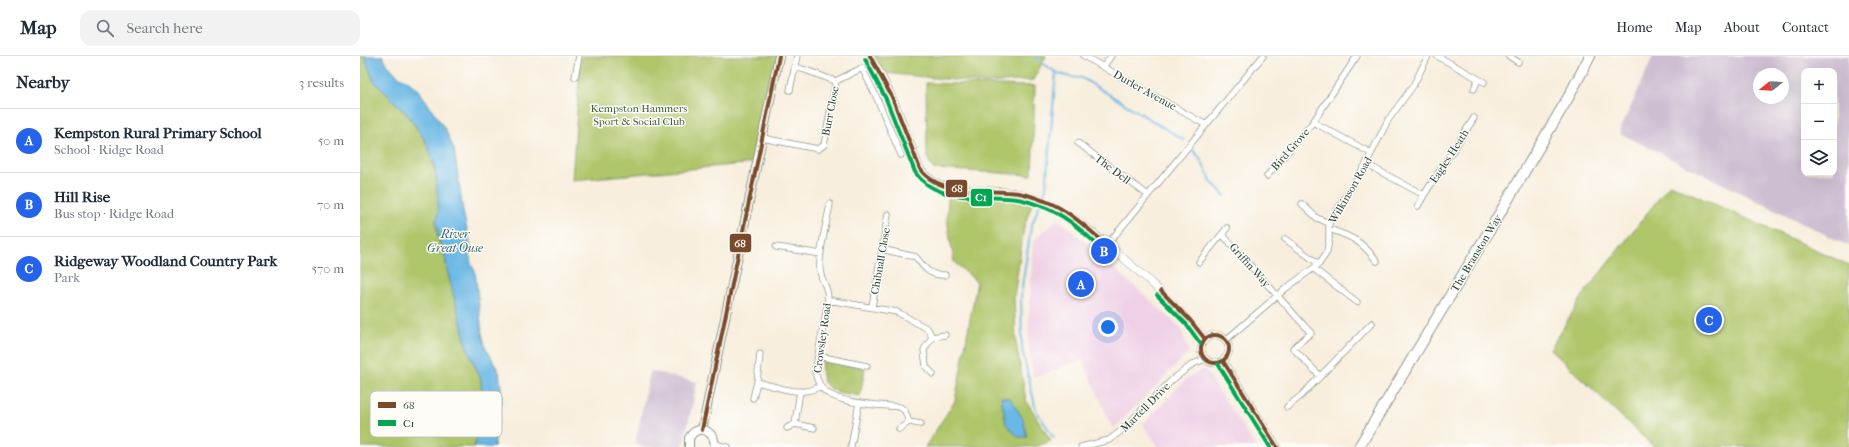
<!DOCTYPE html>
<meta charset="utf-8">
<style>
:root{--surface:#fff;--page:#f2f2f3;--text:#1f2937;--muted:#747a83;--line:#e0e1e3;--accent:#2563eb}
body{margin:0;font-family:"IM FELL French Canon",serif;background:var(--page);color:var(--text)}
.controls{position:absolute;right:12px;top:12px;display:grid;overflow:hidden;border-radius:8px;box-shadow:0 4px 16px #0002}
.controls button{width:36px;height:36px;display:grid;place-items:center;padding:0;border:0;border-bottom:1px solid var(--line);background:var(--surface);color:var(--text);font:20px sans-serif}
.compass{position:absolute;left:1393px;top:12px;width:36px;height:36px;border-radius:50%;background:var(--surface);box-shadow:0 4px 16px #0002;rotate:252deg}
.you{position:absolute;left:748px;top:271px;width:14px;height:14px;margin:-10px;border:3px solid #fff;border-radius:50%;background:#1a73e8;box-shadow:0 0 0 6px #1a73e833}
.badge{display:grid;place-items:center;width:26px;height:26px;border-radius:50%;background:var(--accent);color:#fff;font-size:13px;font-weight:700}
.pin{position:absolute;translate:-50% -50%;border:2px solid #fff;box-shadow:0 1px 4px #0006}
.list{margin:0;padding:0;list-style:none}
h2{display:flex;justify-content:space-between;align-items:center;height:52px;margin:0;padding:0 16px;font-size:17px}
h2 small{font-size:13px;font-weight:400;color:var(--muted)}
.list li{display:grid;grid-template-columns:26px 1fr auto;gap:12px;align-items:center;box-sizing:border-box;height:64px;padding:0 16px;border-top:1px solid var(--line)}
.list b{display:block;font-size:15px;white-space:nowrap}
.list p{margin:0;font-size:13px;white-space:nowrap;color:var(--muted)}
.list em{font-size:13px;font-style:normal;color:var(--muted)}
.icon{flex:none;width:22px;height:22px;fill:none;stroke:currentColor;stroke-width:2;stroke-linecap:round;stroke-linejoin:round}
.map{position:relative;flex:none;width:1489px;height:391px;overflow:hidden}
header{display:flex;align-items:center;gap:24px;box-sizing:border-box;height:56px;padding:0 20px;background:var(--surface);border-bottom:1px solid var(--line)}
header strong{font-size:19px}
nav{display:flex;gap:22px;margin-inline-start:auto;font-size:14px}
.search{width:280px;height:36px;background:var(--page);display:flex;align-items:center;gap:10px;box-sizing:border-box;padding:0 14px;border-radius:12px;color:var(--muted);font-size:15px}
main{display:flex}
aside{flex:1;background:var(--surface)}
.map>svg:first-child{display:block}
.built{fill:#efd0e6}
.industrial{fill:#cdbed2;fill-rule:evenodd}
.green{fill:#afc569;stroke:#67814e}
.water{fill:#6bb8e5;stroke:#457a8c}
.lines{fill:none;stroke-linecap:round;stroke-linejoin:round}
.stream{stroke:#6bb8e5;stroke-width:2}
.minor-casing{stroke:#8c9688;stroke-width:7}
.tertiary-casing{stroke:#8c9688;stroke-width:8}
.secondary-casing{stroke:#8c9688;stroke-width:10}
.trunk-casing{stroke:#8c9688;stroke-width:12}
.minor{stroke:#fff;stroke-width:5.5}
.tertiary{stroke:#fff;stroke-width:7}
.secondary{stroke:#fff;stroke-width:8}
.trunk{stroke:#fff;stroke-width:10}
.bus-1-casing{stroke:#fdfcf7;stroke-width:7}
.bus-2-casing{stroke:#fdfcf7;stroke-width:7}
.bus-1{stroke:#7a4b2a;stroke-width:4}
.bus-2{stroke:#00a651;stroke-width:4}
.labels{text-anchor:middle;stroke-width:3;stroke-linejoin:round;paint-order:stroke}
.street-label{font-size:11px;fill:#1f3d34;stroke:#fdfcf7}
.park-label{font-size:11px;fill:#435f41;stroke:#fdfcf7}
.water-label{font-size:12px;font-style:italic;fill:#366269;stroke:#fdfcf7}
.key{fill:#fdfcf7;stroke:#bac3bc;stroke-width:1}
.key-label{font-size:11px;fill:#1f3d34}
.line-badge{stroke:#fdfcf7;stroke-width:1.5}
.badge-label{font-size:11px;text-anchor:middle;font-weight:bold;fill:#fff}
</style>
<header>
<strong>Map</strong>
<div class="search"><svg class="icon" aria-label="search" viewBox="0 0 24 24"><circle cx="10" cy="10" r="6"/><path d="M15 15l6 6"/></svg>Search here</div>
<nav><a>Home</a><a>Map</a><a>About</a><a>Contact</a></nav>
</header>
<main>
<aside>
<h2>Nearby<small>3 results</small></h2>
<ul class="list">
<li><span class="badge">A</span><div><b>Kempston Rural Primary School</b><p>School · Ridge Road</p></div><em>50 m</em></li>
<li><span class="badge">B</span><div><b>Hill Rise</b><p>Bus stop · Ridge Road</p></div><em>70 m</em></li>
<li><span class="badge">C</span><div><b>Ridgeway Woodland Country Park</b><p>Park</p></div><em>570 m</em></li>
</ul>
</aside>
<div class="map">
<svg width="1489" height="391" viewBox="0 0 1489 391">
<rect width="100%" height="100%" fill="#fdfcf7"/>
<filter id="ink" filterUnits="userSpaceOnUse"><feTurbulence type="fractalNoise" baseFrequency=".025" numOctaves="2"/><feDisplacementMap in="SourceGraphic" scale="8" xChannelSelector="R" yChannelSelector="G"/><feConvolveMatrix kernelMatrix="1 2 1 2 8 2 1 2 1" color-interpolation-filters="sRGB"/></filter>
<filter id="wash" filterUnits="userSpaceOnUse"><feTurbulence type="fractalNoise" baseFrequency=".012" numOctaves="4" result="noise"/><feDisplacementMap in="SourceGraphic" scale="16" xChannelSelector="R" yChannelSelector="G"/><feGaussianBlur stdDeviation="0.9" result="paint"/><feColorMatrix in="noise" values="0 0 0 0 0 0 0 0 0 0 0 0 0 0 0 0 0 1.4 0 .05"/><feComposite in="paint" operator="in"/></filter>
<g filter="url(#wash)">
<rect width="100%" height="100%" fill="#f8eedd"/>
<path class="built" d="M 698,162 L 821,272 L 829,296 L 753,373 L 723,304 L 673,322 L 668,280 L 673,185 Z
M 845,313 L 896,391 L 798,391 L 783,368 L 826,323 Z"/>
<path class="industrial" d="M 1293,0 L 1489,0 L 1489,190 L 1259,77 ZM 1444,15 L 1474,15 L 1474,117 L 1444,117 ZM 1399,18 L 1423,18 L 1423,42 L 1399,42 Z
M 290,315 L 337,326 L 323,391 L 286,391 L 275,388 Z"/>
<path class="green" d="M 0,0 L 4,0 C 14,35 51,55 66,87 C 74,102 81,142 78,159 C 78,161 76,163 76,165 C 75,174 80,188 82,198 L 85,200 L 87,214 L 108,294 L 121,324 L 122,343 L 121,369 L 114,391 L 0,391 Z
M 221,0 L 417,0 L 395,107 L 212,124 Z
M 514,0 L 686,0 L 673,24 L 625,27 L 524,17 Z
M 566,27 L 675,30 L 672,119 L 573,113 L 567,101 Z
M 1310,128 L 1489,209 L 1489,391 L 1294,391 L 1190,293 L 1226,235 Z
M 634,140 L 672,148 L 664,171 L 654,241 L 656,286 L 666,344 L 691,385 L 675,391 L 565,391 L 595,345 L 617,226 L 594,206 L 587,163 L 588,141 Z
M 462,305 L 505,312 L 500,340 C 475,336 458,335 462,305 Z"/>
<path class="water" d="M 4,0 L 23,0 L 26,7 L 38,20 L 48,25 L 60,36 L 85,73 L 94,93 L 103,155 L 111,193 C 108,199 111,210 115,215 L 122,277 L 125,290 L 139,316 L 142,339 L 134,391 L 114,391 L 121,369 L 122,343 L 121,324 L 108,294 L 87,214 L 85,200 L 82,198 L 76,165 L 78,159 L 78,148 L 75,111 L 66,86 L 47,58 L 14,26 Z
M 641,341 L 650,342 L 663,363 L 667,381 L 658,381 L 646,368 Z"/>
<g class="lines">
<path class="stream" d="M 673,0 C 692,14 698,21 722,22 L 824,84
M 831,92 L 840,102 L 851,125 L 865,140
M 694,382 L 676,354 L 662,293 L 661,238 L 671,171 L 686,132 L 696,16"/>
</g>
</g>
<g filter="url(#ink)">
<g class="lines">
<defs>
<path id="minor" d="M 724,0 L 846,69
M 997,0 L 953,66 L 1011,97
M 1077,0 L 1124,26
M 1149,0 L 1158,6
M 743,11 L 751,0
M 215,21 L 219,0
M 476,25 L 502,12 L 516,40 L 541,99
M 1114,33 L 1118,23
M 430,34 L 437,0
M 402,82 L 458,93 L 464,89 L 476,25 C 462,21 449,14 434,11
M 718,87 L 788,139
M 1006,108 L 1064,139 L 1114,62
M 907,120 L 953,66
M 470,148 C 467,166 458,197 460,214 C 461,226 468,228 468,244 L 455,316 C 457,324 459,330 465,335 C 479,348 521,349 540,351 L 545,355 L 549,366
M 942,148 L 957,162 L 969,167
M 1058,150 L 1064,139
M 969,173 C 993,181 1001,185 1017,205
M 862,178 L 951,277 L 933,292 L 960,320
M 925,183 L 959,208
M 747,189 L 903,0
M 416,191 L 461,198
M 521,193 L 556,201 C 565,213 570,220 585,219
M 839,206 L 867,172
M 954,213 L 997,246
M 468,244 L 537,256 L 568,273 L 572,281
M 512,251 L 528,158
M 866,284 L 925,233 L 959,208 L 967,196 L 969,183 L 969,167 L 1006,108 L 1028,64 L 1053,30 L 1068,0
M 458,300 L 507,310
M 573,318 L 566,311 L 564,294 L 572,281 L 585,279
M 397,326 L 400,298
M 440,335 L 435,368 L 454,372
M 393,342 L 397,326 C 415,330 443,342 460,330
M 927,351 L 941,340 L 1012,267
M 427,372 L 435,368
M 539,373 L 549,366 L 561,368
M 355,388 L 367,391
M 491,391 L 499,347
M 721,391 L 749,384 L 761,375 L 812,324 L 833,308 L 845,303"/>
<path id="tertiary" d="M 510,0 C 532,34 546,75 560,113 C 583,144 629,129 662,138 C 705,149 728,173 761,200 C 791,226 820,252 845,283
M841 293a14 14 0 1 1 28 0a14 14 0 1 1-28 0Z
M 863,305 L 917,391"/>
<path id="secondary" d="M 342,374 L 419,0
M 329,391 L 329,382 C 331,379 333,376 336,375 C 346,370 357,381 354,391"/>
<path id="trunk" d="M 999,391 L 1134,167 L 1208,42 L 1230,0"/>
</defs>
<use href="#minor" class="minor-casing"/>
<use href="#tertiary" class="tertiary-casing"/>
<use href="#secondary" class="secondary-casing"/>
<use href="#trunk" class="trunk-casing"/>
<use href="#minor" class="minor"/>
<use href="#tertiary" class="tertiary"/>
<use href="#secondary" class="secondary"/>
<use href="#trunk" class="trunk"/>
<defs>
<path id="bus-1" d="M 510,0 L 532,41 L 560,113 C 580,141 628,133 658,137 C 667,138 676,142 685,145 C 709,154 727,172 747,189
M 801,235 L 830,264 L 845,283
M841 293a14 14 0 1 1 28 0a14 14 0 1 1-28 0Z
M 863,305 L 917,391
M 342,374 L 419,0"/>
<path id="bus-2" d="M 505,3 L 526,43 L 555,116 C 576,148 624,139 657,143 C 665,144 673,147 681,150 C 705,158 724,177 743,194
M 797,239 L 826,268 L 840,287
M 858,308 L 910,391"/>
</defs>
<use href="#bus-1" class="bus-1-casing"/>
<use href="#bus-2" class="bus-2-casing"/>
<use href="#bus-1" class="bus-1"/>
<use href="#bus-2" class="bus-2"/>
</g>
</g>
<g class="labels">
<g class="street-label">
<text transform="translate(785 34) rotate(29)" y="4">Durler Avenue</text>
<text transform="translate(470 55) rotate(-79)" y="4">Burr Close</text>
<text transform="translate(930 93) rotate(-49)" y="4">Bird Grove</text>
<text transform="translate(1089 100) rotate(-57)" y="4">Eagles Heath</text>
<text transform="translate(753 113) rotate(37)" y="4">The Dell</text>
<text transform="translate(990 134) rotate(-60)" y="4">Wilkinson Road</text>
<text transform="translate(1116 197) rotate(-59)" y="4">The Branston Way</text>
<text transform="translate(520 205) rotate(-80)" y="4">Chibnall Close</text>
<text transform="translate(890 209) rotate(48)" y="4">Griffin Way</text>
<text transform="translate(462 282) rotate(-82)" y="4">Crowsley Road</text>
<text transform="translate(785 351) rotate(-45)" y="4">Martell Drive</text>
</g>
<g class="park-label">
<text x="279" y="56">Kempston Hammers<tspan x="279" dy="13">Sport &amp; Social Club</tspan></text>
</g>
<g class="water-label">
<text x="95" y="182">River<tspan x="95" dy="14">Great Ouse</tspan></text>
</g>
</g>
<rect x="10" y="335" width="132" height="46" rx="6" class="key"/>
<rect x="18" y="346" width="18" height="6" fill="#7a4b2a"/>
<rect x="18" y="364" width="18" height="6" fill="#00a651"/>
<g class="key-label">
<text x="43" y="353">68</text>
<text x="43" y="371">C1</text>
</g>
<g class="line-badge">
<rect x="585" y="123" width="23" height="19" rx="4" fill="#7a4b2a"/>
<rect x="610" y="132" width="23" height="19" rx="4" fill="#00a651"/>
<rect x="369" y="177" width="23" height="20" rx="4" fill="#7a4b2a"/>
</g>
<g class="badge-label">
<text x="597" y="136">68</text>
<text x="621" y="145">C1</text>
<text x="380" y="191">68</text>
</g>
</svg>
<div class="controls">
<button>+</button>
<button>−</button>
<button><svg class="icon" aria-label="layers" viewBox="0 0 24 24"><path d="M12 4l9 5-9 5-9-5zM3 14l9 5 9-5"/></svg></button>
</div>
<svg class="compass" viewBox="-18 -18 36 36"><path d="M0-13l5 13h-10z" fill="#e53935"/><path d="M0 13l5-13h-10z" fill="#747a83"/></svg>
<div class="you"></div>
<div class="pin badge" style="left:721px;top:228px">A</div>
<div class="pin badge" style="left:744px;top:195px">B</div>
<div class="pin badge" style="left:1349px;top:264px">C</div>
</div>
</main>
